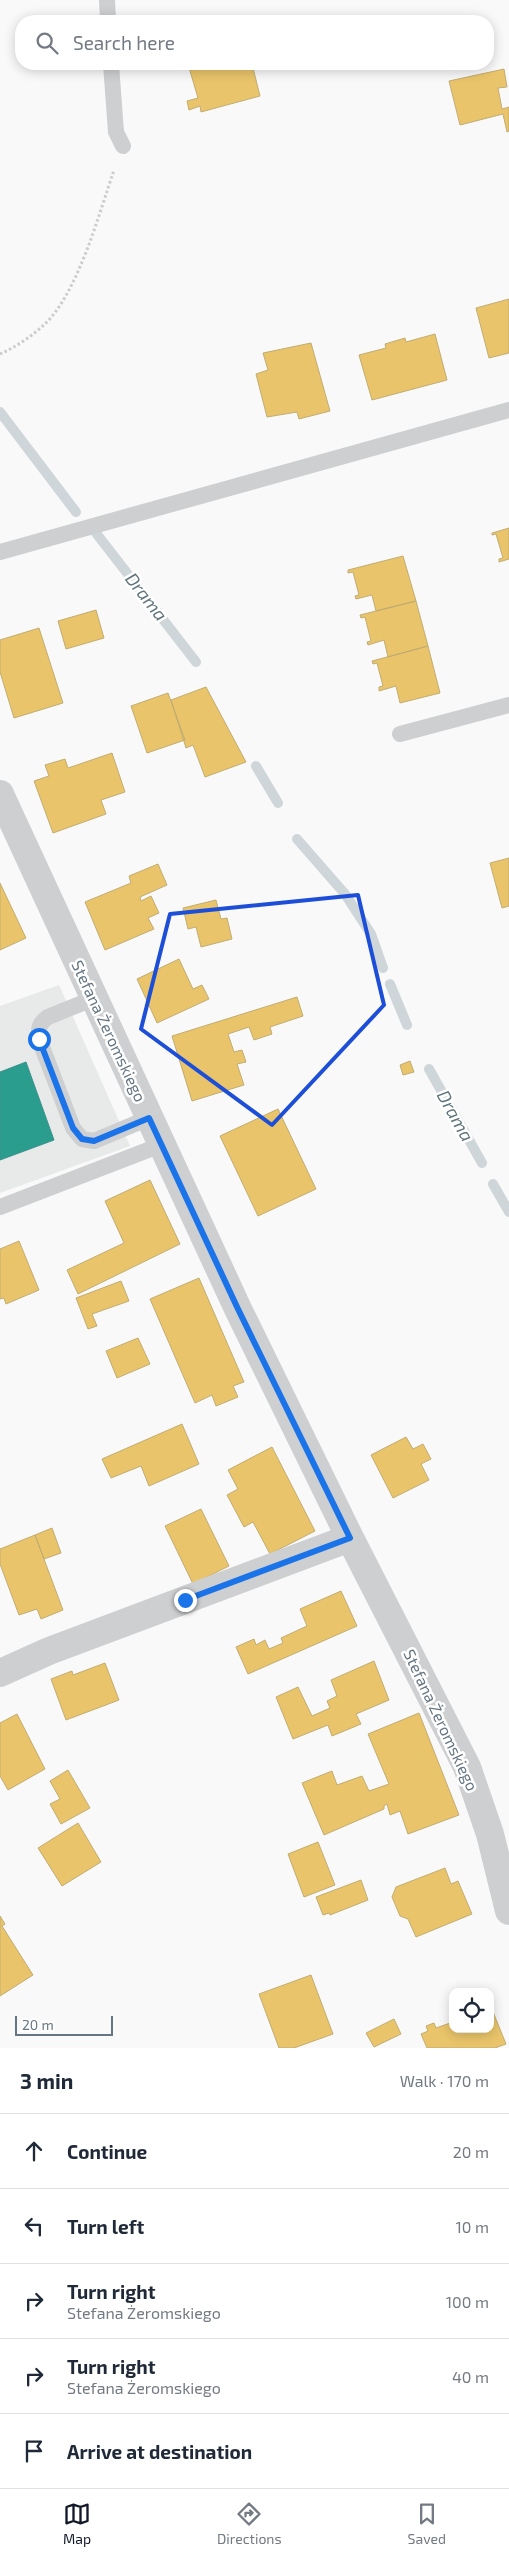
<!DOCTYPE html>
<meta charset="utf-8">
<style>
:root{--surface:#fff;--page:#f6f6f7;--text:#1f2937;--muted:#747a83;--line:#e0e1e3;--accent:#111827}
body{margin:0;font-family:"Exo 2",sans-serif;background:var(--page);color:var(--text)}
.controls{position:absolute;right:15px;bottom:15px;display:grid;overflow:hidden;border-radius:10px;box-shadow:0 2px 12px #0003}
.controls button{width:45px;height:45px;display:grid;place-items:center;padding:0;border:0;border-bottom:1px solid var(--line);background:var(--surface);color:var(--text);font:25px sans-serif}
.scale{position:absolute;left:15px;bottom:12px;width:98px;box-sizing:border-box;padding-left:5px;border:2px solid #657683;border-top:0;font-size:14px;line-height:18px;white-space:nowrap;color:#657683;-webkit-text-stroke:4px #fff;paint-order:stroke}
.stop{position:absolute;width:15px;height:15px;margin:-11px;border:4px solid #1a73e8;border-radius:50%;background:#fff}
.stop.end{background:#1a73e8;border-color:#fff;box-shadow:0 1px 5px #0008}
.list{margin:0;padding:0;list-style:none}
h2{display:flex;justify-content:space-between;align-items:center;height:65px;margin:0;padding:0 20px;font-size:21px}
h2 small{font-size:16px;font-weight:400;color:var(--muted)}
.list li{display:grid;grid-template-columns:32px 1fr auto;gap:15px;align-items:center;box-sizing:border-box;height:75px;padding:0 20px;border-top:1px solid var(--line)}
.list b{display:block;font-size:19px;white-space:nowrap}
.list p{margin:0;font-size:16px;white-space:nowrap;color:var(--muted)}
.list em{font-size:16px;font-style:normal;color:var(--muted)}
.icon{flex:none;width:28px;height:28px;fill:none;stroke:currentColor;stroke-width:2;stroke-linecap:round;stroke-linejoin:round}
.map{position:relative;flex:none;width:509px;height:2048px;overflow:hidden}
.search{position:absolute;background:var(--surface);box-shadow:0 2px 12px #0003;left:15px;right:15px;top:15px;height:55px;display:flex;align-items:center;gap:12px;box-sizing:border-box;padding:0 18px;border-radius:20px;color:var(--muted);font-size:19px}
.sheet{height:440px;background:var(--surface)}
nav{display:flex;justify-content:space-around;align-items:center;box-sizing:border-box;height:70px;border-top:1px solid var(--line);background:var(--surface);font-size:14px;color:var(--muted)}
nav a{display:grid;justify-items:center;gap:2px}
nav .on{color:var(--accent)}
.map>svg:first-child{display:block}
.built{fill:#e8e9e9}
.homes{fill:#e9c46a;stroke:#c1ad72}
.schools{fill:#2a9d8f;stroke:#3c918b}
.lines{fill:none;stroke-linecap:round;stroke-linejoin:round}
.stream{stroke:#ced6d9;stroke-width:10}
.path{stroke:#cbcccd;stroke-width:3;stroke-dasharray:2.5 2.5;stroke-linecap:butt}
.lane{stroke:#cecfd0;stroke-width:16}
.street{stroke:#cecfd0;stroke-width:28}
.route{stroke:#1a73e8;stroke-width:6}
.marked{fill:none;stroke:#1d4ed8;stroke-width:4;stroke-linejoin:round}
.labels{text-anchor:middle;stroke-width:5;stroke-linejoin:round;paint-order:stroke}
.street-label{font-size:16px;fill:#657683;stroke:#fff}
.water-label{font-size:18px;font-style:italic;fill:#60757c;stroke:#fff}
</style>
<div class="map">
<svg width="509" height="2048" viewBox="0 0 509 2048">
<rect width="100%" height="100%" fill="#f9f9f9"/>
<path class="built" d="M 59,985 L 130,1146 L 0,1193 L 0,1006 Z"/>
<path class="homes" d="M 188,64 L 252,64 L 260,96 L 201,112 L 200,106 L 189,110 L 187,101 L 198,98 Z
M 504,69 L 507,87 L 498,88 L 502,109 L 509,107 L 509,131 L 507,132 L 503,114 L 460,125 L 449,81 Z
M 509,299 L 509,353 L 489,358 L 476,308 Z
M 435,334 L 447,380 L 372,400 L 359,355 L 386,348 L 385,344 L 405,338 L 406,342 Z
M 311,343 L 330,411 L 299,419 L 297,412 L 267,417 L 256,374 L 268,370 L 263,353 Z
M 509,528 L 509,559 L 499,562 L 499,559 L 503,558 L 496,534 L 492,535 L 492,533 Z
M 403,556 L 416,601 L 376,611 L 372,595 L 356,599 L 355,596 L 359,595 L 353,572 L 348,573 L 348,570 Z
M 416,601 L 428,646 L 388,657 L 384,640 L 368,645 L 367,642 L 371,641 L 365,617 L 361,618 L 360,615 Z
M 96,610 L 104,638 L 66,649 L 58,621 Z
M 39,628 L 63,703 L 14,718 L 0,672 L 0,640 Z
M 428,646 L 440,693 L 400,703 L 396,686 L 379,691 L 379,687 L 383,686 L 377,663 L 373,664 L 372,661 Z
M 206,687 L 246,762 L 205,777 L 193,745 L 186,748 L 171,700 Z
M 168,693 L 185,740 L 147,753 L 131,706 Z
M 112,753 L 125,792 L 101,800 L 106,814 L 53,833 L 34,781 L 49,776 L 45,765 L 65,759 L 68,768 Z
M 509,858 L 509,906 L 502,908 L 490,863 Z
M 158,864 L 167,885 L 140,897 L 141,901 L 151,896 L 159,913 L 148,918 L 154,929 L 105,950 L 85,902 L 131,883 L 129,876 Z
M 0,883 L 26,938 L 0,950 Z
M 216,900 L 221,919 L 227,918 L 232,939 L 201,947 L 196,927 L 188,929 L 183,908 Z
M 179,959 L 193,989 L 202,985 L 209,999 L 157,1023 L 137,979 Z
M 297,997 L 303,1016 L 270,1027 L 272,1034 L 254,1040 L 249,1027 L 228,1034 L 234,1052 L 242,1050 L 246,1062 L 237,1064 L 244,1085 L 192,1101 L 172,1036 Z
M 410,1061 L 414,1072 L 403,1075 L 400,1065 Z
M 278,1109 L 316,1189 L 258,1216 L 220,1136 Z
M 150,1180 L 180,1244 L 78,1294 L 67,1270 L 124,1243 L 105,1201 Z
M 19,1241 L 39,1290 L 6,1304 L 4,1298 L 0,1299 L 0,1249 Z
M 199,1278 L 244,1382 L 233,1386 L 238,1397 L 216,1406 L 212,1395 L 195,1403 L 150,1299 Z
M 121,1281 L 129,1301 L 92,1314 L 97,1326 L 88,1329 L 76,1298 Z
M 138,1338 L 150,1364 L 117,1378 L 106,1351 Z
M 182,1424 L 199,1464 L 149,1486 L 141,1466 L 111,1478 L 102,1459 Z
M 406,1437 L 413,1449 L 423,1444 L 431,1459 L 421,1464 L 429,1480 L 393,1498 L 371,1455 Z
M 272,1447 L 315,1531 L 270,1554 L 253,1522 L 244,1527 L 227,1495 L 238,1489 L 228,1470 Z
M 201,1509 L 229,1566 L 193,1584 L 165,1526 Z
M 52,1528 L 61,1553 L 44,1559 L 35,1535 Z
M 35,1535 L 63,1610 L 41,1619 L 37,1609 L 19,1615 L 0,1564 L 0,1549 Z
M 341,1591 L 357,1626 L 248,1674 L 236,1647 L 254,1639 L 256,1645 L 265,1640 L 269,1649 L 283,1643 L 281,1638 L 307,1626 L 300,1609 Z
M 374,1661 L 389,1700 L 356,1714 L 361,1724 L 332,1736 L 328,1725 L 293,1739 L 276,1697 L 298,1687 L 312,1716 L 330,1708 L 327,1701 L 337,1696 L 331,1680 Z
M 105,1663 L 119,1700 L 66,1720 L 51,1679 L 72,1671 L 73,1675 Z
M 419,1713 L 459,1815 L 408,1834 L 400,1811 L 390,1815 L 387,1804 L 384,1806 L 384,1809 L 324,1835 L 302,1783 L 332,1771 L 337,1785 L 362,1776 L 369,1791 L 389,1784 L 368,1734 Z
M 17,1714 L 45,1769 L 8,1790 L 0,1776 L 0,1723 Z
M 68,1770 L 90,1808 L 61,1824 L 50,1804 L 60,1799 L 50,1781 Z
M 78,1823 L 101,1862 L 62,1886 L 38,1848 Z
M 318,1842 L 335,1885 L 304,1897 L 288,1854 Z
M 445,1868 L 451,1884 L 458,1881 L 472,1914 L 416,1937 L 408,1919 L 400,1916 L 392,1897 L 396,1887 Z
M 361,1880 L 368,1900 L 330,1915 L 329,1913 L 323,1915 L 316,1897 Z
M 0,1916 L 5,1924 L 2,1926 L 33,1975 L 0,1996 Z
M 311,1975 L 333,2034 L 294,2048 L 279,2048 L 259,1994 Z
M 491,2007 L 506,2044 L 495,2048 L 427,2048 L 421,2034 L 428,2031 L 426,2026 L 434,2023 L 436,2028 L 453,2022 L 453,2029 L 490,2029 Z
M 394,2019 L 401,2034 L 374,2047 L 366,2033 Z"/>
<path class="schools" d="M 26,1062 L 54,1140 L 0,1160 L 0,1072 Z"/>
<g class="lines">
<path class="stream" d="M 0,412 L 76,512
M 96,533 L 196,662
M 256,766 L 278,803
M 297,839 L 345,894 L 371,934 L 383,968
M 390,984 L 407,1025
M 429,1069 L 482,1163
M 493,1184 L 509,1212"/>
<path class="path" d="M 0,354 C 16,347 32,336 45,324 C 78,292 99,214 114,170"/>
<path class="lane" d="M 107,0 L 108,21
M 111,64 L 116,132 L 123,146
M 0,552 L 509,410
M 400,734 L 509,705
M 95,998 L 48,1017 C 39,1023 38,1029 39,1039 L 73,1128 L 82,1139 L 94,1141 L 149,1118
M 0,1207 L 161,1145"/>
<path class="street" d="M 0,794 L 238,1309 L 350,1538 L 467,1767 L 490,1834 L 509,1911
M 0,1673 L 49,1651 L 350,1538"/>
</g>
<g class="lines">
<path class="route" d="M 39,1039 L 73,1128 L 82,1139 L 94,1141 L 149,1118 L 238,1309 L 350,1538 L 185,1600"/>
</g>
<path class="marked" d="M 358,895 L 384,1005 L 272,1125 L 141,1029 L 170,914 Z"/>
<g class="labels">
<g class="street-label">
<text transform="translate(109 1031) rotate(65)" y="6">Stefana Żeromskiego</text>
<text transform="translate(441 1720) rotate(65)" y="6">Stefana Żeromskiego</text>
</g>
<g class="water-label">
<text transform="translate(146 597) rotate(52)" y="6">Drama</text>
<text transform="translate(455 1116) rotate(61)" y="6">Drama</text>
</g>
</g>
</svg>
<div class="controls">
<button><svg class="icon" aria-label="locate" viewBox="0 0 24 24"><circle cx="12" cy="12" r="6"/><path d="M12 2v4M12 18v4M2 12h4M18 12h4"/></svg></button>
</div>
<div class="scale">20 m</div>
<div class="stop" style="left:39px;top:1039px"></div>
<div class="stop end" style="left:185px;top:1600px"></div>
<div class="search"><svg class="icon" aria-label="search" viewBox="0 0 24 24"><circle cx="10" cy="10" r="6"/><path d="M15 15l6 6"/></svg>Search here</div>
</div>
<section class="sheet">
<h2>3 min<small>Walk · 170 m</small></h2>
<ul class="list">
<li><svg class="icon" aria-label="ahead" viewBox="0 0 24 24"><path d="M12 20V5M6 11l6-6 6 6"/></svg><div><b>Continue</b></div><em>20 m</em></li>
<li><svg class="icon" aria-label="left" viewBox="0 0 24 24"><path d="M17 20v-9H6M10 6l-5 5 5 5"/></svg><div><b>Turn left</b></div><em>10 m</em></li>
<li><svg class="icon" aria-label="right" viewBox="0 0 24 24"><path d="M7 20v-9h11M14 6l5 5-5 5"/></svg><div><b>Turn right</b><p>Stefana Żeromskiego</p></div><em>100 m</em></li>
<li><svg class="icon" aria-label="right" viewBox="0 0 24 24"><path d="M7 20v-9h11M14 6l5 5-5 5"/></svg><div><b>Turn right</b><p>Stefana Żeromskiego</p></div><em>40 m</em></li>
<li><svg class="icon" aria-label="arrive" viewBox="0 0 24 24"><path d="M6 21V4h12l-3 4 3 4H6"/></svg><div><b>Arrive at destination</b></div></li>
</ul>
</section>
<nav>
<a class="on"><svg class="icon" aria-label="map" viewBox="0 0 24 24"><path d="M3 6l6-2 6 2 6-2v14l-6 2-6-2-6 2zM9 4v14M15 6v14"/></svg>Map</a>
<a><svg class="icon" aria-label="directions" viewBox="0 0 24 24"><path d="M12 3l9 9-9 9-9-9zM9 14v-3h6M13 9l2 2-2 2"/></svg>Directions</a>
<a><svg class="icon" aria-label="saved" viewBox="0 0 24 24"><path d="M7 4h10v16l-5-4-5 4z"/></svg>Saved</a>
</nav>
